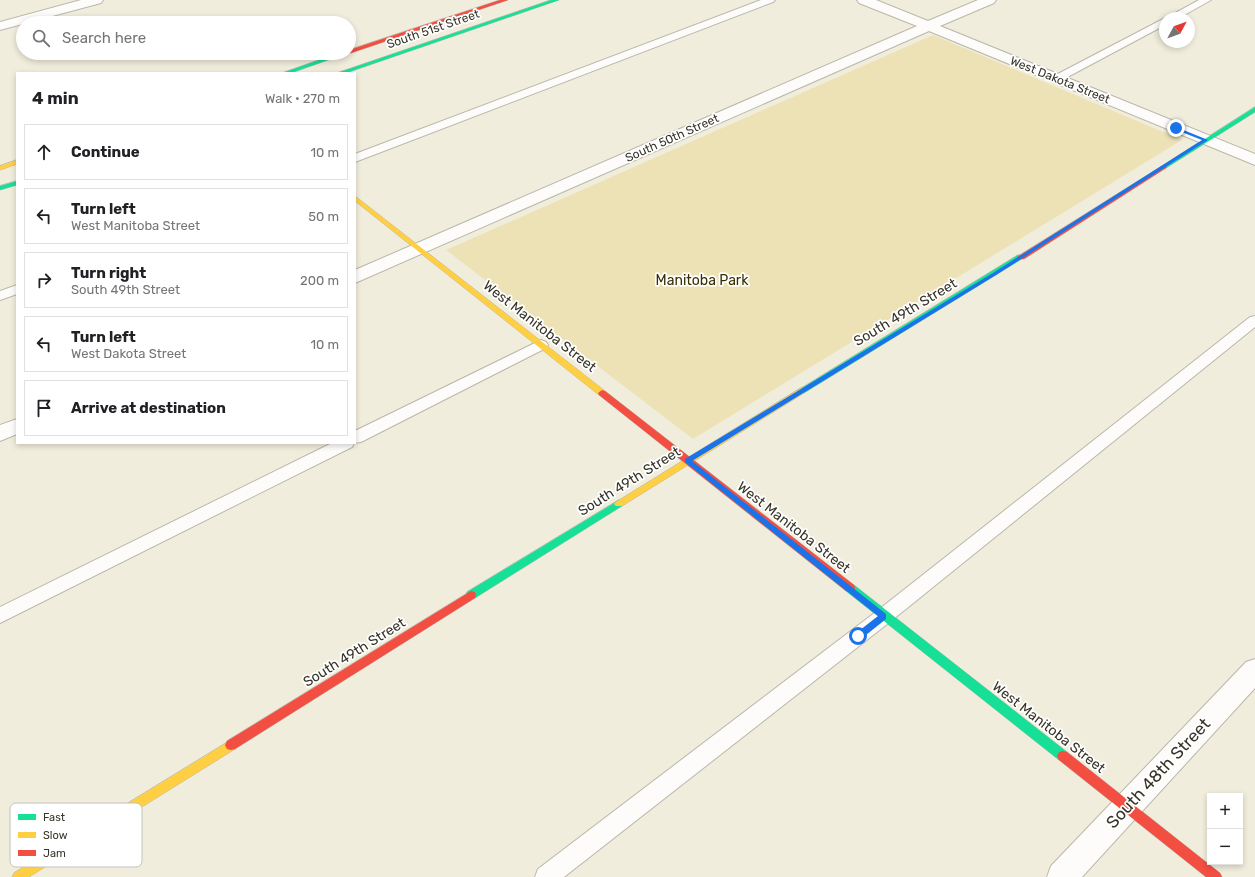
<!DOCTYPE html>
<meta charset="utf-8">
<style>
:root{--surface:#fff;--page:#f2f2f2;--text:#202124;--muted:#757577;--line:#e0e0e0}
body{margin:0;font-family:Rubik,sans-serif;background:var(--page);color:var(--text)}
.controls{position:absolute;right:12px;bottom:12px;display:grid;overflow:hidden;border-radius:0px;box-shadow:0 2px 6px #0003}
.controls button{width:36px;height:36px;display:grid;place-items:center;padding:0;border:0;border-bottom:1px solid var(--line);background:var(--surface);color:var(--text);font:20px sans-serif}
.compass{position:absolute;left:1159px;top:12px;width:36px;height:36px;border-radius:50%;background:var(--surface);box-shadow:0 2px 6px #0003;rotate:49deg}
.stop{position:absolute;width:12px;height:12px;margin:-9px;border:3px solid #1a73e8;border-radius:50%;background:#fff}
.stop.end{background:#1a73e8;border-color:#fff;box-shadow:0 1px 4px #0008}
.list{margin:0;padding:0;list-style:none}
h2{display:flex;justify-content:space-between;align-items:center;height:52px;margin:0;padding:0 16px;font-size:17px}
h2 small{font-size:13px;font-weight:400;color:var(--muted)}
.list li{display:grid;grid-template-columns:26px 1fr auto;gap:12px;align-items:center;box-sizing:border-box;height:56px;margin:0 8px 8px;padding:0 8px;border:1px solid var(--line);border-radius:0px}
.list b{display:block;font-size:15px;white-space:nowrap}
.list p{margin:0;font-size:13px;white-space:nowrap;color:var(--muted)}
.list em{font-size:13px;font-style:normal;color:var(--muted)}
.icon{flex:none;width:22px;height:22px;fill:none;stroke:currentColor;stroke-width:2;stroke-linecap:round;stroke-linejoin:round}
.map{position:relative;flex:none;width:1255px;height:877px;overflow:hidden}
.search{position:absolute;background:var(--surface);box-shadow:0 2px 6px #0003;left:16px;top:16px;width:340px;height:44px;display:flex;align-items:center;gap:10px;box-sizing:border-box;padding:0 14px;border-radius:22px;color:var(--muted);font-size:15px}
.panel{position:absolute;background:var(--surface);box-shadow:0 2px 6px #0003;left:16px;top:72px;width:340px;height:372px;border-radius:0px}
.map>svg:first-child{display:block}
.green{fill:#ede2b5}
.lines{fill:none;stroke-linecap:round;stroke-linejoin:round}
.lane-casing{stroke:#bab7aa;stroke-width:2}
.street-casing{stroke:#bab7aa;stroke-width:2}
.fast-casing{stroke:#bab7aa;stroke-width:1}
.slow-casing{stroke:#bab7aa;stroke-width:1}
.jam-casing{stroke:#bab7aa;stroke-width:1}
.lane{fill:#fdfcfa;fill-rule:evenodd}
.street{fill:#fdfcfa;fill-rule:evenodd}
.fast{fill:#16e098;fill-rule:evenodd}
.slow{fill:#ffcf43;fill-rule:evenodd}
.jam{fill:#f24e42;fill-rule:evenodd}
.route{fill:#1a73e8}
.labels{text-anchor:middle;stroke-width:3.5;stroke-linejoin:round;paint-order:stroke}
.far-street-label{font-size:12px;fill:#373428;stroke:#fff}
.park-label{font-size:14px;fill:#392f00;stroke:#fff}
.street-label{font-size:14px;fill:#373428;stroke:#fff}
.near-street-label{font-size:17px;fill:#373428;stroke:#fff}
.key{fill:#fff;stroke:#c3c2be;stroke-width:1}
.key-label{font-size:11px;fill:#373428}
</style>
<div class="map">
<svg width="1255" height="877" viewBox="0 0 1255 877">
<rect width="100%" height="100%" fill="#f1eddc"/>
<path class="green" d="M 933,35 L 1182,140 L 693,439 L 446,250 Z"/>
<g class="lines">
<defs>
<path id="lane" d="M 761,0 L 775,0 L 773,2 L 355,162 L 355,154 Z
M 1199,0 L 1211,0 L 1179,18 L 1166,18 Z
M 1165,18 L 1165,25 L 1060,81 L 1056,82 L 1051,79 L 1052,77 Z
M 17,285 L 17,294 L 0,300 L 0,291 Z
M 1255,316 L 1255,327 L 891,621 L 564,877 L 535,877 L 538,869 L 877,611 L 1250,317 Z
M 541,340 L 546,342 L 548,345 L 546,348 L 361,442 L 354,443 L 352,447 L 0,623 L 0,607 L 332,443 L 355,443 L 355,431 Z"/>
<path id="street" d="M 81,0 L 103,0 L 101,3 L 0,30 L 0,22 Z
M 857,0 L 876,0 L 928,21 L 978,0 L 996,0 L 994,3 L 940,26 L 1255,154 L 1255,165 L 929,31 L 355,283 L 355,270 L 917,26 L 859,3 Z
M 17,419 L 17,434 L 0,441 L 0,425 Z
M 1255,659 L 1255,688 L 1082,877 L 1047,877 L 1051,866 L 1246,662 Z"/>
<path id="fast" d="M 551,0 L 559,0 L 346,73 L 337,73 Z
M 339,53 L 348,53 L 291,73 L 282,73 Z
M 1255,107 L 1255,112 L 1166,168 L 1164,169 L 1161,167 Z
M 17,181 L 17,185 L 0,190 L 0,186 Z
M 1018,255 L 1021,255 L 1025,257 L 804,393 L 801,394 L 797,391 Z
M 619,500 L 622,502 L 624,504 L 622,506 L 475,598 L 471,599 L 467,598 L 466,595 L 467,592 Z
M 850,584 L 854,585 L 1067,752 L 1069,756 L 1067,760 L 1063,761 L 1059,760 L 846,591 L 845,588 L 846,585 Z"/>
<path id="slow" d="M 17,160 L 17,164 L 0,170 L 0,166 Z
M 355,196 L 605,391 L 606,393 L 605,395 L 599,395 L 355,201 Z
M 801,388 L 804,389 L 805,391 L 804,393 L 622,506 L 616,506 L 614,504 L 616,502 Z
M 231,740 L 235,741 L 237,745 L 235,749 L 29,877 L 12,877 L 14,873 Z"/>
<path id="jam" d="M 500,0 L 508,0 L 351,53 L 347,53 L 349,53 L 349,50 Z
M 1164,165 L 1167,167 L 1166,168 L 1024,259 L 1021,259 L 1017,257 Z
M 602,390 L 605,391 L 854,585 L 855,588 L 854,591 L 850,592 L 846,591 L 599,395 L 598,393 Z
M 471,591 L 475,592 L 476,595 L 475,598 L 235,749 L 231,750 L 227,749 L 225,745 L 227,741 Z
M 1063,751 L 1067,752 L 1220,873 L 1222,877 L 1206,877 L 1059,760 L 1057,756 L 1059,752 Z"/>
</defs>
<use href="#lane" class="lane-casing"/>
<use href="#street" class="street-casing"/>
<use href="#fast" class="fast-casing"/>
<use href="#slow" class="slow-casing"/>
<use href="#jam" class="jam-casing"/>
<use href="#lane" class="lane"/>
<use href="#street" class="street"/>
<use href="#fast" class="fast"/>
<use href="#slow" class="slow"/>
<use href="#jam" class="jam"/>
</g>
<path class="route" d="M 1176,127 L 1208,140 L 996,275 L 692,461 L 886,614 L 886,619 L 861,639 L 855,639 L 855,634 L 878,616 L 685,462 L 685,459 L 993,273 L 1202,140 L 1174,129 Z"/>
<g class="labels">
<g class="far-street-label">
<text transform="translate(433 29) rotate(-19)" y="4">South 51st Street</text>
<text transform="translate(1060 80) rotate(22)" y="4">West Dakota Street</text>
<text transform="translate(672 138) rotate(-24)" y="4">South 50th Street</text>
</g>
<g class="park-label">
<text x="702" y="285">Manitoba Park</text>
</g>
<g class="street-label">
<text transform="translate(905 312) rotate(-31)" y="5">South 49th Street</text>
<text transform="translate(540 326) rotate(38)" y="5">West Manitoba Street</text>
<text transform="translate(629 481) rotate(-32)" y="5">South 49th Street</text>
<text transform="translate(794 527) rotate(38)" y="5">West Manitoba Street</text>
<text transform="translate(354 652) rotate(-32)" y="5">South 49th Street</text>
<text transform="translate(1049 727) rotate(38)" y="5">West Manitoba Street</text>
</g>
<g class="near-street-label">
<text transform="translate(1158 773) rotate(-47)" y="6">South 48th Street</text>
</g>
</g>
<rect x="10" y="803" width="132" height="64" rx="6" class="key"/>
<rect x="18" y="814" width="18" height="6" fill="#16e098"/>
<rect x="18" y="832" width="18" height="6" fill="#ffcf43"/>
<rect x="18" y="850" width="18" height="6" fill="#f24e42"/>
<g class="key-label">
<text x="43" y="821">Fast</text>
<text x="43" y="839">Slow</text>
<text x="43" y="857">Jam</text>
</g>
</svg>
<div class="controls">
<button>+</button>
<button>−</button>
</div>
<svg class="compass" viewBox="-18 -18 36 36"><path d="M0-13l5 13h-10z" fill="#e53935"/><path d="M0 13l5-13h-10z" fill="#757577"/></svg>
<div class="stop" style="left:858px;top:636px"></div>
<div class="stop end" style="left:1176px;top:128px"></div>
<div class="search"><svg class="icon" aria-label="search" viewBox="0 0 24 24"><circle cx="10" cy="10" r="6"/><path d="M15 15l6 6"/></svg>Search here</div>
<section class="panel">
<h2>4 min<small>Walk · 270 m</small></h2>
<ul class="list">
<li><svg class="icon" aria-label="ahead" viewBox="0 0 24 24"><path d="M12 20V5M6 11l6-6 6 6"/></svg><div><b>Continue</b></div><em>10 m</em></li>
<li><svg class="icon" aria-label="left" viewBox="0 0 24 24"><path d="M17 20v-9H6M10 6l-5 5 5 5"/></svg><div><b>Turn left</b><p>West Manitoba Street</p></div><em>50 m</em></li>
<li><svg class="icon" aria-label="right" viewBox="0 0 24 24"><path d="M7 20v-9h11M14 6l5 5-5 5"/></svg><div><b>Turn right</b><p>South 49th Street</p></div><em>200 m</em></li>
<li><svg class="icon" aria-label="left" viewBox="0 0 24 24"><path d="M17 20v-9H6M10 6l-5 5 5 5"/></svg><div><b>Turn left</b><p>West Dakota Street</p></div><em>10 m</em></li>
<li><svg class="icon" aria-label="arrive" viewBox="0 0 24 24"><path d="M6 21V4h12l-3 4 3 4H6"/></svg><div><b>Arrive at destination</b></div></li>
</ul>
</section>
</div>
